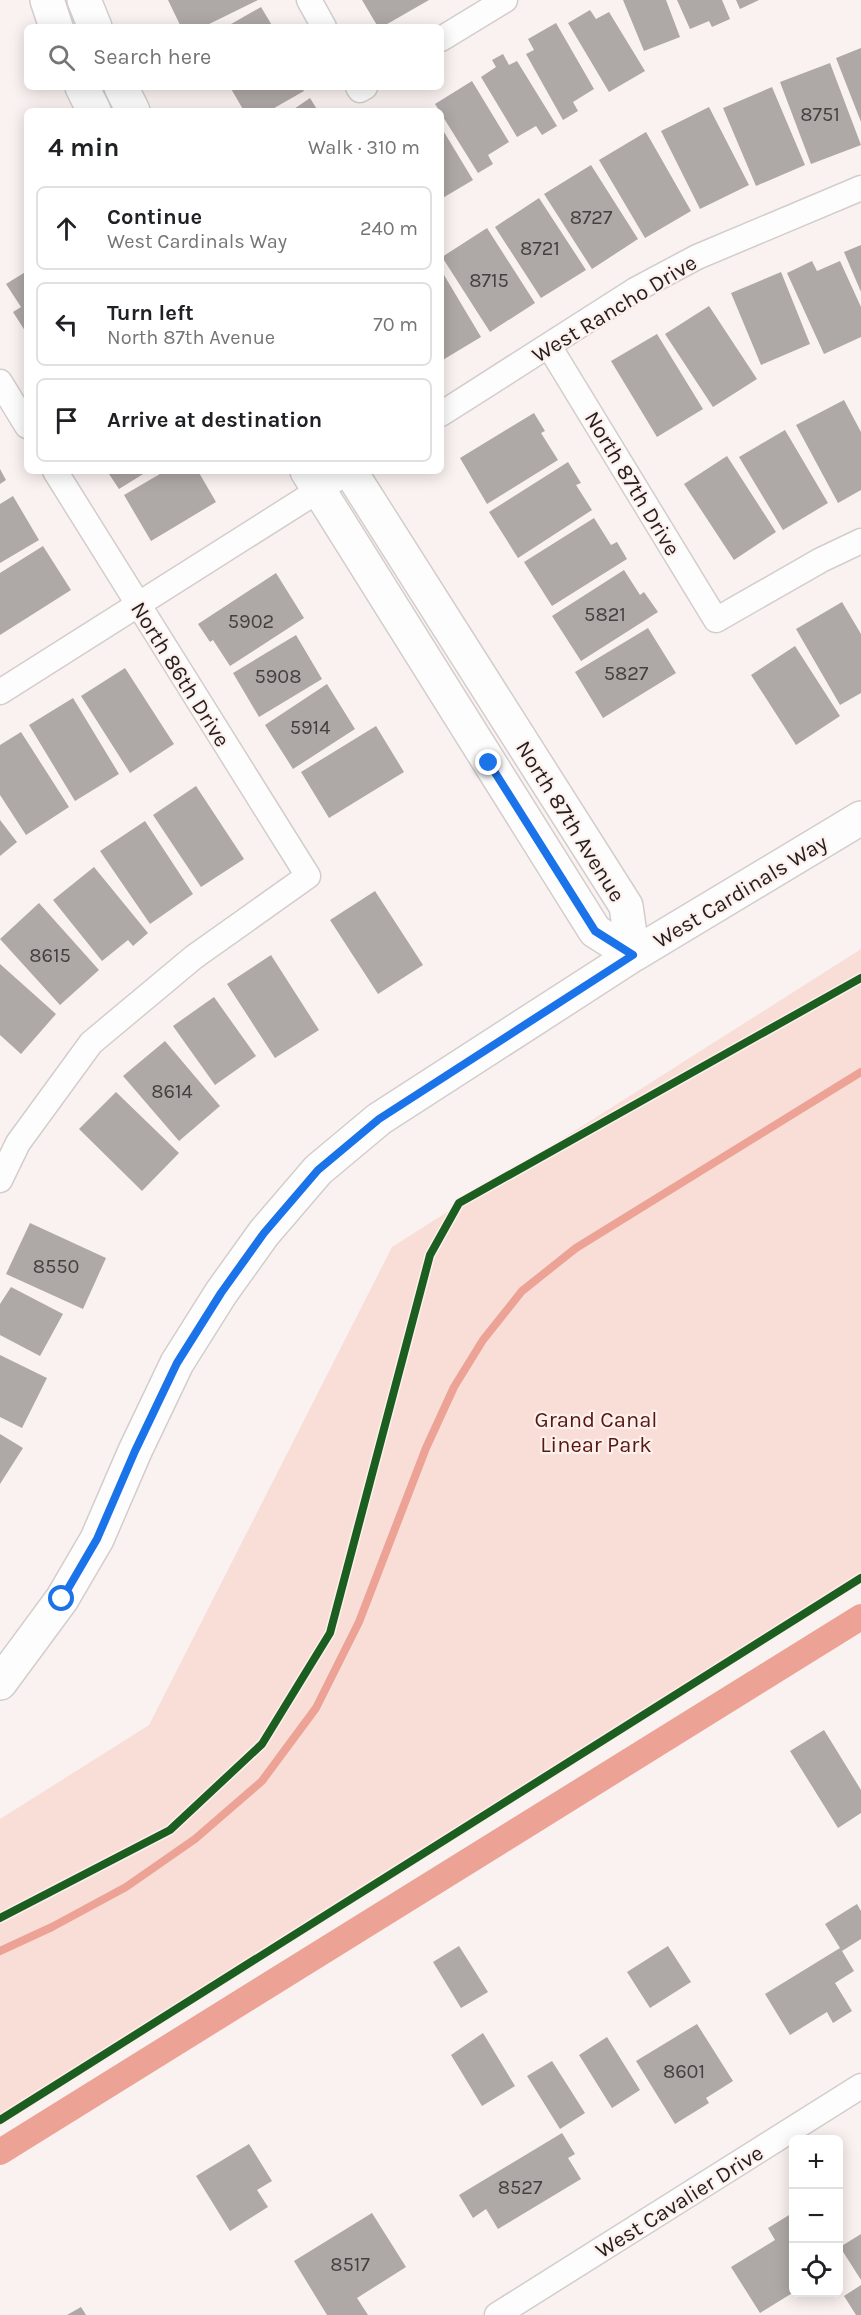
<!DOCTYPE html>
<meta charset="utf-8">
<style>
:root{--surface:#fff;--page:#f6f6f6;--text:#202124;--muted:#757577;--line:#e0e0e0}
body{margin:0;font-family:Karla,sans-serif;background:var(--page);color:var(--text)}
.controls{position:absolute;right:18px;bottom:18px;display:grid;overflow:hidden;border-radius:9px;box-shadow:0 3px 15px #0003}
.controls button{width:54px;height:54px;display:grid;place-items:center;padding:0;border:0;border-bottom:2px solid var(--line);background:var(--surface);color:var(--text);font:30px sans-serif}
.stop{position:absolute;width:18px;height:18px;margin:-14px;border:4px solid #1a73e8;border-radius:50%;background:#fff}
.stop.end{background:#1a73e8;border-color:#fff;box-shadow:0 2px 6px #0008}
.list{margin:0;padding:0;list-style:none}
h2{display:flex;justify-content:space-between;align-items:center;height:78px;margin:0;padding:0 24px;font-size:26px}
h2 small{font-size:20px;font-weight:400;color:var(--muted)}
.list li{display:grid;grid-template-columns:39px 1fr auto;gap:18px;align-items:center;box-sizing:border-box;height:84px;margin:0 12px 12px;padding:0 12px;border:2px solid var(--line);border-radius:9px}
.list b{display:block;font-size:22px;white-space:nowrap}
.list p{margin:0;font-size:20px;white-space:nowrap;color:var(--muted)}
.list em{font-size:20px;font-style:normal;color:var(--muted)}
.icon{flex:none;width:33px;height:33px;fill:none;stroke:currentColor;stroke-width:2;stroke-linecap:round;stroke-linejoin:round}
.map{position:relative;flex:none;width:861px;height:2315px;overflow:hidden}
.search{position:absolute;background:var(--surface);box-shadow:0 3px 15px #0003;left:24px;top:24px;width:420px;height:66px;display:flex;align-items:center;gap:15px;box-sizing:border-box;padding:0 21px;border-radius:9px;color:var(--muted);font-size:22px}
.panel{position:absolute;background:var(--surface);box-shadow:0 3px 15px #0003;left:24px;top:108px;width:420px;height:366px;border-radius:9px}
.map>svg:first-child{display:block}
.green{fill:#f9ded8}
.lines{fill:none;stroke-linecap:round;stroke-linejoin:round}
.stream{stroke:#eca396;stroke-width:8}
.canal{stroke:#eca396;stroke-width:26}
.building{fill:#aea8a6}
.street-casing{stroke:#d3cdcc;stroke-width:27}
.secondary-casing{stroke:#d3cdcc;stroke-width:36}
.street{stroke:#fefdfd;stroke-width:24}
.secondary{stroke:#fefdfd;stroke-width:33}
.cycleway-casing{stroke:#fdf0ed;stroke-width:11}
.cycleway{stroke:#1b5e20;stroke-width:8}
.route{stroke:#1a73e8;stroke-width:8}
.labels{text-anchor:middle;stroke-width:4.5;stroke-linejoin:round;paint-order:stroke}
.number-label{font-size:20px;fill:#464140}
.street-label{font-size:22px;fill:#231f1e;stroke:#fdf0ed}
.park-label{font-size:22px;fill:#57180e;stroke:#fdf0ed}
</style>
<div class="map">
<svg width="861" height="2315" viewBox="0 0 861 2315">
<rect width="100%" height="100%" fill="#faf2f0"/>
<path class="green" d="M 861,949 L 861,1578 L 0,2120 L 0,1819 L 149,1725 L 392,1247 Z"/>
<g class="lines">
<path class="stream" d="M 0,1951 L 52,1927 L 126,1887 L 195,1839 L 262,1781 L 316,1708 L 359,1622 L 426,1448 L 454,1387 L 483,1340 L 522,1291 L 576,1248 L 861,1072"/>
<path class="canal" d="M 0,2152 L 861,1617"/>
</g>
<path class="building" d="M 168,0 L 258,0 L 203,27 L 181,27 Z
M 362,0 L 429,0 L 382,27 L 378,27 Z
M 623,0 L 666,0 L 680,37 L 644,51 Z
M 677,0 L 722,0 L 730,19 L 712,27 L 709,21 L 690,29 Z
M 736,0 L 759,0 L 740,9 Z
M 261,7 L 273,27 L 226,27 Z
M 590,10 L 596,19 L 609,12 L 645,71 L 609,92 L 568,23 Z
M 556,23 L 594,89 L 573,102 L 578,111 L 563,120 L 526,54 L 534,50 L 528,39 Z
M 861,48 L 861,122 L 836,58 Z
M 503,54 L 509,65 L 517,61 L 557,126 L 542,135 L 536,126 L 517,137 L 481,77 L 496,67 L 492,60 Z
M 830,63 L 861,145 L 811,164 L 780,82 Z
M 472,81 L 509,142 L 488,155 L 493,164 L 478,173 L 435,104 Z
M 230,87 L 301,87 L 304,91 L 269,111 L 244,111 Z
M 772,87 L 805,165 L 756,186 L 723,108 Z
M 310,98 L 318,111 L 291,111 Z
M 709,107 L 749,185 L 700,209 L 661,131 Z
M 441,127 L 473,180 L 441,199 Z
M 646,132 L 691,211 L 645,238 L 599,160 Z
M 591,165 L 638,239 L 592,269 L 544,194 Z
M 539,198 L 586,270 L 541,298 L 495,227 Z
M 487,228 L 535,303 L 490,332 L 442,257 Z
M 861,245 L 861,292 L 844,252 Z
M 812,261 L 817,271 L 840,261 L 861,307 L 861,337 L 824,354 L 787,273 Z
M 27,271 L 27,334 L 13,312 L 21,307 L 6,284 Z
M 781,272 L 810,344 L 761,365 L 731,293 Z
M 444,275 L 481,337 L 441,361 L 441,277 Z
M 709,306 L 757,379 L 713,407 L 665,334 Z
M 657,334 L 703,409 L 657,437 L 611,361 Z
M 844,400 L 861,432 L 861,490 L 838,503 L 796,425 Z
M 534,413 L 545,431 L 541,433 L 558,460 L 487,504 L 460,458 Z
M 785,430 L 828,503 L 783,530 L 739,457 Z
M 727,456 L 776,532 L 734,560 L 684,484 Z
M 568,462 L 581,483 L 576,485 L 592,510 L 518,558 L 489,512 Z
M 0,469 L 6,480 L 0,484 Z
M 107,471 L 148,471 L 119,489 Z
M 165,471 L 198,471 L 216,502 L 151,541 L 124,495 Z
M 13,496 L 39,540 L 0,563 L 0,504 Z
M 594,518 L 611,545 L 617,542 L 627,559 L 552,606 L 524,562 Z
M 43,546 L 71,590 L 0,635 L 0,573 Z
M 624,570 L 640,595 L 644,592 L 658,612 L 581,661 L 552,616 Z
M 276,573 L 304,618 L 230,666 L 213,640 L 210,642 L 198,624 Z
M 842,602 L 861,634 L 861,693 L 840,705 L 796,629 Z
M 648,628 L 676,673 L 603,718 L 575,672 Z
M 296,635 L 322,679 L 259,717 L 233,673 Z
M 795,646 L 840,716 L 796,745 L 751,675 Z
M 125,668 L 174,744 L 130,773 L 81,696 Z
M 327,684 L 355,729 L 293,769 L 265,725 Z
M 73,698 L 119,774 L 75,801 L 29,725 Z
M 376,726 L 404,772 L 329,818 L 301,772 Z
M 21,732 L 69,807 L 26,835 L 0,795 L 0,745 Z
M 196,786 L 244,859 L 201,887 L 153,815 Z
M 0,820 L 17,842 L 0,856 Z
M 145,821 L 193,894 L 150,924 L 100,851 Z
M 94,867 L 148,933 L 133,946 L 128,940 L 102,961 L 53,900 Z
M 375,891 L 423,965 L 378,994 L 330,920 Z
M 39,903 L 99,970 L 60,1005 L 0,939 Z
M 271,955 L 319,1030 L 275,1058 L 227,984 Z
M 0,964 L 56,1014 L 21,1054 L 0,1035 Z
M 214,997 L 256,1056 L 215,1085 L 173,1026 Z
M 165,1041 L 220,1106 L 179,1141 L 123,1076 Z
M 116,1092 L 179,1153 L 142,1191 L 79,1129 Z
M 30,1223 L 106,1258 L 83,1309 L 6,1274 Z
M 11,1287 L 63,1314 L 40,1356 L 0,1335 L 0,1304 Z
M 0,1355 L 47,1378 L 22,1428 L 0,1417 Z
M 0,1434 L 23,1448 L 0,1484 Z
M 824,1730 L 861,1790 L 861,1813 L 838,1828 L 790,1751 Z
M 857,1904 L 861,1911 L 861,1939 L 842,1951 L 854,1971 L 835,1983 L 852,2011 L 833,2023 L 827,2012 L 790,2035 L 765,1994 L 840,1948 L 825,1924 Z
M 459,1946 L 488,1992 L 461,2008 L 433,1962 Z
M 668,1946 L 691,1982 L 650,2008 L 627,1972 Z
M 697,2024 L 733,2081 L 706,2098 L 709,2103 L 675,2124 L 636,2061 Z
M 483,2033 L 515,2086 L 482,2106 L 451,2055 Z
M 607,2037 L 640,2090 L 612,2108 L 579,2055 Z
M 552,2061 L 585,2113 L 560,2129 L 527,2076 Z
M 562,2133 L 575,2154 L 568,2158 L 581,2179 L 498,2229 L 486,2209 L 473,2218 L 459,2195 Z
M 249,2144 L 272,2181 L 257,2190 L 268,2207 L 230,2231 L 196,2176 Z
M 794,2212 L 794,2292 L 760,2313 L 731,2267 L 775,2240 L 768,2228 Z
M 372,2213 L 406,2267 L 357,2298 L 368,2315 L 327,2315 L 294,2261 Z
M 861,2234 L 861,2280 L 840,2247 Z
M 861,2285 L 861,2315 L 856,2315 L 844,2296 Z
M 81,2307 L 86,2315 L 67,2315 Z"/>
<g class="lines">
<defs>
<path id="street" d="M 309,0 L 324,27
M 441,39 L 505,0
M 358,87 L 360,90 L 365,87
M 549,346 L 716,620 L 821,560 L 861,541
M 0,382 L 27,426
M 441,414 L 635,290 L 697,257 L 861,188
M 0,692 L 349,471
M 0,1180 L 18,1143 L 91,1043 L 194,957 L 308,876 L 55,471
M 497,2315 L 861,2086"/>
<path id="secondary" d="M 47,0 L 56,27
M 84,0 L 95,27
M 82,87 L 94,111
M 121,87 L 133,111
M 307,471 L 595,931 L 633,955
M 350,471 L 626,906 L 633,955
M 0,1683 L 62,1599 L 97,1539 L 135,1451 L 177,1363 L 221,1293 L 264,1233 L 318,1170 L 379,1119 L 633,955 L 861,818"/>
</defs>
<use href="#street" class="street-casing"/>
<use href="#secondary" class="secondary-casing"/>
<use href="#street" class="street"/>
<use href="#secondary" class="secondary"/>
<defs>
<path id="cycleway" d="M 0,1918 L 170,1830 L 262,1744 L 330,1633 L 430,1255 L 459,1203 L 861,978
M 0,2120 L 861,1578"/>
</defs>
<use href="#cycleway" class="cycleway-casing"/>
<use href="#cycleway" class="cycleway"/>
</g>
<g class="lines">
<path class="route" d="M 62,1599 L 97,1539 L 135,1451 L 177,1363 L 221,1293 L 264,1233 L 318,1170 L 379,1119 L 633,955 L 595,931 L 489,763"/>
</g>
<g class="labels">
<g class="number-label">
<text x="820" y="121">8751</text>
<text x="591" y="224">8727</text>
<text x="540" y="255">8721</text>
<text x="489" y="287">8715</text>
<text x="605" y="621">5821</text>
<text x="251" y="628">5902</text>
<text x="626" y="680">5827</text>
<text x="278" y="683">5908</text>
<text x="310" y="734">5914</text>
<text x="50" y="962">8615</text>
<text x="172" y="1098">8614</text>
<text x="56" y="1273">8550</text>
<text x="684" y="2078">8601</text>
<text x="520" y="2194">8527</text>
<text x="350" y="2271">8517</text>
</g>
<g class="street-label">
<text transform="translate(614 308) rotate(-31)" y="8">West Rancho Drive</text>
<text transform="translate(633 483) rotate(59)" y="8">North 87th Drive</text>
<text transform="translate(181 674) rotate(58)" y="8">North 86th Drive</text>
<text transform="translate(571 821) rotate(58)" y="8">North 87th Avenue</text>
<text transform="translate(740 891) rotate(-31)" y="8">West Cardinals Way</text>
<text transform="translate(679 2201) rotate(-32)" y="8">West Cavalier Drive</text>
</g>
<g class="park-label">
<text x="596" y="1427">Grand Canal<tspan x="596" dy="25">Linear Park</tspan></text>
</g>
</g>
</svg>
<div class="controls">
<button>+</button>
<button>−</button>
<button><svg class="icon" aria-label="locate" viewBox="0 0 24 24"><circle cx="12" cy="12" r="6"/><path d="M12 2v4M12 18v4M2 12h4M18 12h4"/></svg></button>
</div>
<div class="stop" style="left:62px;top:1599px"></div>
<div class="stop end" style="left:489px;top:763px"></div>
<div class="search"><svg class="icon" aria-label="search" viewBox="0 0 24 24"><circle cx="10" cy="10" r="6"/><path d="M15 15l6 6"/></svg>Search here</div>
<section class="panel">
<h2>4 min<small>Walk · 310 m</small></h2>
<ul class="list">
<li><svg class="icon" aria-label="ahead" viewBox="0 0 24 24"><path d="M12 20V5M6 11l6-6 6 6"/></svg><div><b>Continue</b><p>West Cardinals Way</p></div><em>240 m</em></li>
<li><svg class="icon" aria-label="left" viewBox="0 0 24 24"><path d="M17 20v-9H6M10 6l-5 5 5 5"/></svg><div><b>Turn left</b><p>North 87th Avenue</p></div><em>70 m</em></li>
<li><svg class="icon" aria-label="arrive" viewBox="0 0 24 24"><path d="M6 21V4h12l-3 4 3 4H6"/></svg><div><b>Arrive at destination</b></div></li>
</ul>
</section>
</div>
